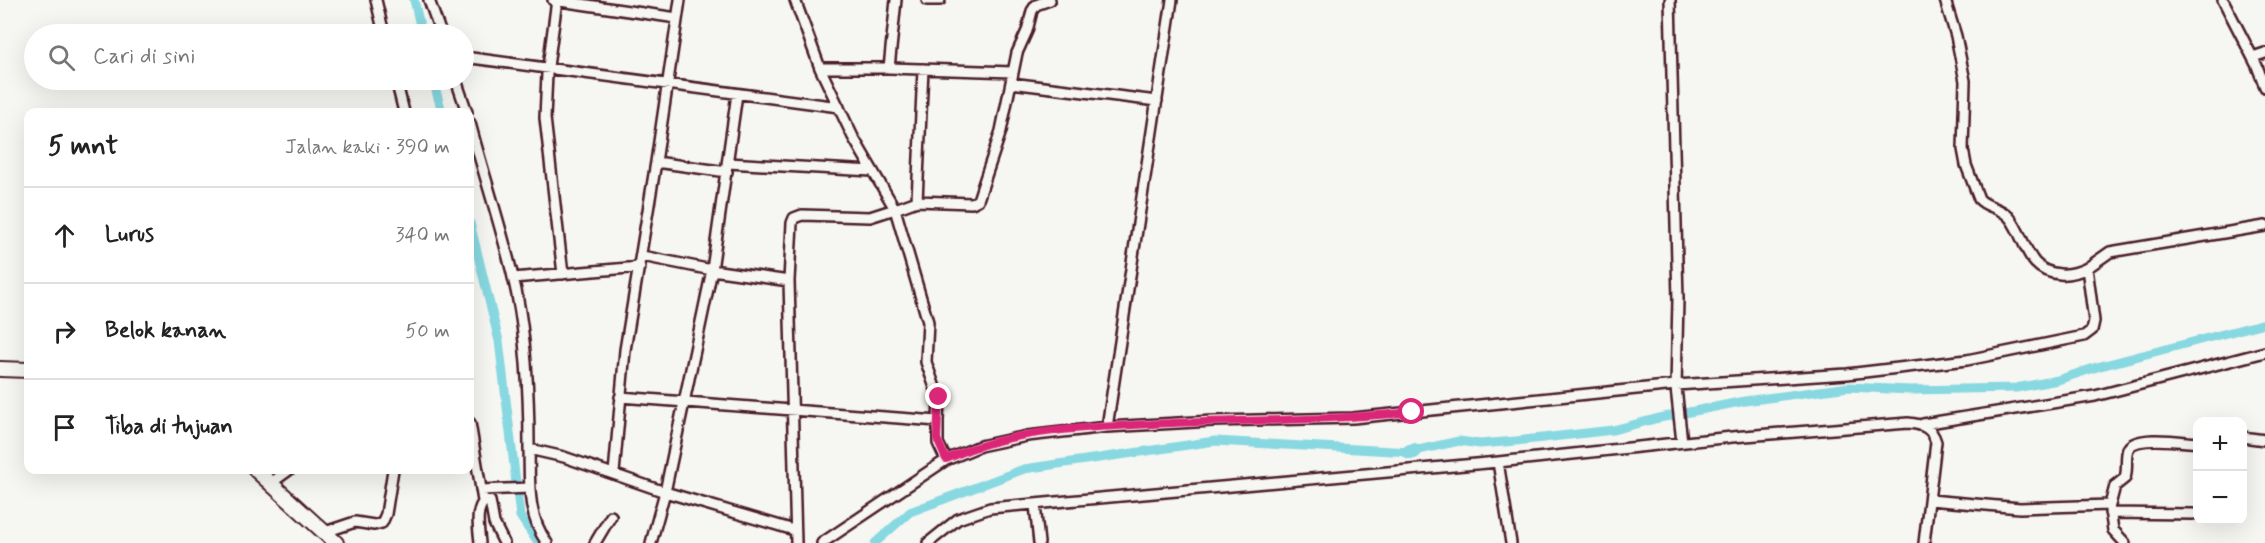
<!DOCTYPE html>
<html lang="id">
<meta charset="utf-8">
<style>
:root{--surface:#fff;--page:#f2f2f2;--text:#222;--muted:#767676;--line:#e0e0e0}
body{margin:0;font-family:Mynerve,sans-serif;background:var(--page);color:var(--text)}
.controls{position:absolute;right:18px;bottom:18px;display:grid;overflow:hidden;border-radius:12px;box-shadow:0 6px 24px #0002}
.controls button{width:54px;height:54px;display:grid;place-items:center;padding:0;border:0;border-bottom:2px solid var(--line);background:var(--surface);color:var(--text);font:30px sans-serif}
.stop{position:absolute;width:18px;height:18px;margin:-14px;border:4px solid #db2777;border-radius:50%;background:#fff}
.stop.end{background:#db2777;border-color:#fff;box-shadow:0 2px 6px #0008}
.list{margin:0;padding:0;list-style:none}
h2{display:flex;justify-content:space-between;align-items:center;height:78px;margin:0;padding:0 24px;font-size:26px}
h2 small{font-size:20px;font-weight:400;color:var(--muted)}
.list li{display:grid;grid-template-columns:39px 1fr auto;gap:18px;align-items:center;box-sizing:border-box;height:96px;padding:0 24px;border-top:2px solid var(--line)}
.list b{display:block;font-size:22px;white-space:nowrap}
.list em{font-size:20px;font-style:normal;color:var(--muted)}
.icon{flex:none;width:33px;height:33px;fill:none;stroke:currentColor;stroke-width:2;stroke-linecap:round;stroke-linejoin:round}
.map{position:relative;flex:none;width:2265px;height:543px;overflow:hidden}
.search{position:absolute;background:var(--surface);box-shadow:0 6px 24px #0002;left:24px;top:24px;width:450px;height:66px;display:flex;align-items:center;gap:15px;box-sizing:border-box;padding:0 21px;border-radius:33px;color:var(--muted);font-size:22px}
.panel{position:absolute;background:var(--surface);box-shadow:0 6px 24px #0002;left:24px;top:108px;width:450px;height:366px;border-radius:12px}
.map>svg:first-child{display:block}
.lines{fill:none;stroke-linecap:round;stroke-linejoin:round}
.canal{stroke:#87d8e0;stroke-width:9}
.river{stroke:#87d8e0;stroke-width:16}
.street-casing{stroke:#4a1f2b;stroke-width:14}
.secondary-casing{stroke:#4a1f2b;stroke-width:18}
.street{stroke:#f6f6f2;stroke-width:9}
.secondary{stroke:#f6f6f2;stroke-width:14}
.route{stroke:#db2777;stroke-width:8}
</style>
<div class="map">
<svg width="2265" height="543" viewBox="0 0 2265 543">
<rect width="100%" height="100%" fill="#f6f6f2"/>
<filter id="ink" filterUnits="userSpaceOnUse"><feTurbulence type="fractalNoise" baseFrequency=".0167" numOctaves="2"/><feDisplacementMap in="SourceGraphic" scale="12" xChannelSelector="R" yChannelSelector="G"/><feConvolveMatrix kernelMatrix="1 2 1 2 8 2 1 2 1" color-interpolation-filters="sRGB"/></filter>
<g filter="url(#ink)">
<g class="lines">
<path class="canal" d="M 414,0 L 422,34
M 433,80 L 442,112
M 470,223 L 499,341 L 520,516 L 538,543
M 1414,451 L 1459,441 L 1480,444 L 1516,441 L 1613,430 L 1659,418 L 1745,401 L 1849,387 L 1910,390 L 2016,388 L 2058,380 L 2097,367 L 2265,323
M 875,543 L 910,512 L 1024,469 L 1215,441 L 1410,452"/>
<path class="river" d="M 1410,452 L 1414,451"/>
<defs>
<path id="street" d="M 376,0 L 384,34
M 429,0 L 441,34
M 553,0 L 677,18
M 557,0 L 547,74 L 545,118 L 563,274
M 795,0 L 820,68 L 853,137 L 895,209 L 917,201 L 972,203 L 978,200 L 1001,131 L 1017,53 L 1027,31 L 1032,11 L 1036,5 L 1050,0
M 927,0 L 940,0
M 1670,0 L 1678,299 L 1676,388 L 1682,442
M 1945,0 L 1956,36 L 1965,81 L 1963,149 L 1966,165 L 1979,199 C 1987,208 2001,207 2010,218 C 2027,240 2026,272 2060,274 C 2070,275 2077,273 2087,268
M 2223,0 L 2257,66 L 2265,87
M 464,57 L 839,107
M 2253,57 L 2265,53
M 820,68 L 889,68 L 1013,72
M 889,68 L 896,0
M 396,80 L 404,112
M 456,80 L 467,112
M 1011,83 L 1157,101
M 470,123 C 485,180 505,237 517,295 C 527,345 529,395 529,446 C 530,480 526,514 547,543
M 656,162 L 727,172
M 728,163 L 872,171
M 917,201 L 923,69
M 642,256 L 712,270 L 789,281
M 513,278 L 640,267
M 620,397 L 938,421 L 938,443 L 946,460
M 470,423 L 483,501
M 1923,424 L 2095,396 L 2265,352
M 1107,427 L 1172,0
M 2242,437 L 2265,440
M 529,449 L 564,457 L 665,492 L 794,530
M 1498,462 L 1511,543
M 614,473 L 625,350 L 656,162 L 680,0
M 271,483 L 289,470
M 481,490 L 529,488
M 1930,500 L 2020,508 L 2110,505 L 2115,486 L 2125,478 C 2128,469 2125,457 2128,449 C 2135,434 2183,442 2198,443
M 1035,505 L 1039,543
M 2110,510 L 2113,530 L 2125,543
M 2110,513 L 2193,514
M 325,532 L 355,522 L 374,525 L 382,523 L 386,514 L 393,470
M 480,543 C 479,530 474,508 486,500 L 490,501 L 494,523 L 504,543
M 595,543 L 611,516
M 651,543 L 665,492 L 712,270 L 737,94
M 796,543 L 789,281 L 792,223 L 794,218 L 802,215 L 870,217 L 895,209 L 928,322 L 926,362 L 939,399 L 938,421
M 822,543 L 946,460 L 980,446 L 1027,436 L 1107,427 L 1213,421 L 1353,418 L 1676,385 L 1847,374 L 1967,360 L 2084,336 L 2092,330 L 2094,321 L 2087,268 L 2110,252 L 2265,226
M 928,543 L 958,519 L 990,508 L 1498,462 L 1732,437 L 1908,423 C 1921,424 1932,427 1936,442 L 1924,543"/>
<path id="secondary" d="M 0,369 L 28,370
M 256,470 L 336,543"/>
</defs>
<use href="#street" class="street-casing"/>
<use href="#secondary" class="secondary-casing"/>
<use href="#street" class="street"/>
<use href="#secondary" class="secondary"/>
</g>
</g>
<g class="lines" filter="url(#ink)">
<path class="route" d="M 939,397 L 937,439 L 946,459 C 957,455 968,449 980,446 C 1033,429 1097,427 1152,424 C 1239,420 1326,421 1412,412"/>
</g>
</svg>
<div class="controls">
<button>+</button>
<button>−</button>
</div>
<div class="stop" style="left:1412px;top:412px"></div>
<div class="stop end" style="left:939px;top:397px"></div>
<div class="search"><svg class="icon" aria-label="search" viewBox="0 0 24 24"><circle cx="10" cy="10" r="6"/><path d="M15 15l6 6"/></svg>Cari di sini</div>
<section class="panel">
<h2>5 mnt<small>Jalan kaki · 390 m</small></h2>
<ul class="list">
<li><svg class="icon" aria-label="ahead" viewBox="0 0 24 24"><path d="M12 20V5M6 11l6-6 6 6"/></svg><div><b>Lurus</b></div><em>340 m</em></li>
<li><svg class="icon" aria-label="right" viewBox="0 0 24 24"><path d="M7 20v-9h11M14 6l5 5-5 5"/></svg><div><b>Belok kanan</b></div><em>50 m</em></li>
<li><svg class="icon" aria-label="arrive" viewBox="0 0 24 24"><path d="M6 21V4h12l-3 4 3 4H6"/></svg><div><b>Tiba di tujuan</b></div></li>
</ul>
</section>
</div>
